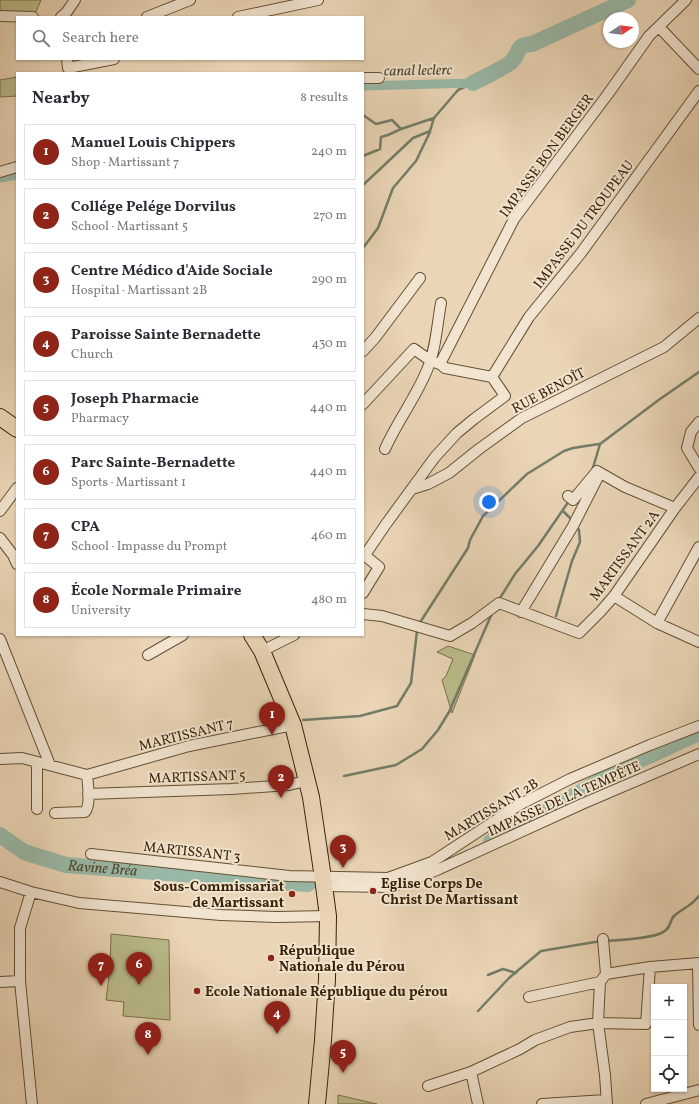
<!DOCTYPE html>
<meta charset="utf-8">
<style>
:root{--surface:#fff;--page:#f7f7f7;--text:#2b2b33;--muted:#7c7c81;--line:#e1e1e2;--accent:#8f2418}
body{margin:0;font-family:Vollkorn,serif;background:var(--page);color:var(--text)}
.controls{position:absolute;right:12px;bottom:12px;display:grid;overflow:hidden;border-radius:0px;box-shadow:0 1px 3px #0004}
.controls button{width:36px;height:36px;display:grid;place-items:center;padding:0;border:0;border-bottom:1px solid var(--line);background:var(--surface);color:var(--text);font:20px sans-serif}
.compass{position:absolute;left:603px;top:12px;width:36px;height:36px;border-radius:50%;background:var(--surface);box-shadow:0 1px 3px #0004;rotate:77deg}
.you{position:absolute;left:489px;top:502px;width:14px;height:14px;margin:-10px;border:3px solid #fff;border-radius:50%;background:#1a73e8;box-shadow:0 0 0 6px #1a73e833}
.badge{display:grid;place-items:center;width:26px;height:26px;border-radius:50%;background:var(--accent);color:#fff;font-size:13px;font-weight:700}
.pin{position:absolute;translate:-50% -33px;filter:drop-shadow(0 1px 2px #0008)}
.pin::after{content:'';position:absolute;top:21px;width:14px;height:12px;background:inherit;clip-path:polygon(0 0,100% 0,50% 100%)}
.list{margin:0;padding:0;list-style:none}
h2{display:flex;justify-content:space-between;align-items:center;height:52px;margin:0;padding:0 16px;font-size:17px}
h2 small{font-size:13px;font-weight:400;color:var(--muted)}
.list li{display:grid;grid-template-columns:26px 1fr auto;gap:12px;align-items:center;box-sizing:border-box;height:56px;margin:0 8px 8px;padding:0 8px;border:1px solid var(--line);border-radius:0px}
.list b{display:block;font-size:15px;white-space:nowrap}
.list p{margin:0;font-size:13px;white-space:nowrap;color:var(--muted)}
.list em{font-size:13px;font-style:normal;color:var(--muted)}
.icon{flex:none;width:22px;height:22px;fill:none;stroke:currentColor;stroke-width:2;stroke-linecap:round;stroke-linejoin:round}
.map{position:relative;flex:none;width:699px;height:1104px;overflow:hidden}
.search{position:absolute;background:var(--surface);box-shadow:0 1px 3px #0004;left:16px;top:16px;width:348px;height:44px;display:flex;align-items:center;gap:10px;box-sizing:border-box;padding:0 14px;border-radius:0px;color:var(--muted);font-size:15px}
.panel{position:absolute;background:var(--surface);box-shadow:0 1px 3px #0004;left:16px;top:72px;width:348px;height:564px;border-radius:0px}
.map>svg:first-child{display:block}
.green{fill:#bbbc8b;stroke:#7a7049}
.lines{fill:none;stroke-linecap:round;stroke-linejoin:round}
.stream{stroke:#737d68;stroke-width:2.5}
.canal{stroke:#99b9a8;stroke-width:9}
.river{stroke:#99b9a8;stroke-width:16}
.street-casing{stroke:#655033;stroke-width:12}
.primary-casing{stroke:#392307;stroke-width:18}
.street{stroke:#f1e4d0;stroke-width:10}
.primary{stroke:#ead5b6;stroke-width:16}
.poi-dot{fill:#8f2418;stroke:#f1e4d0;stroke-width:1.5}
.labels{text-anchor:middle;stroke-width:4;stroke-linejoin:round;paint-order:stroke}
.street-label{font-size:14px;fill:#392307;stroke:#f1e4d0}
.poi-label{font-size:14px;font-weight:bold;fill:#392307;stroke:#f1e4d0;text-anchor:start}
.water-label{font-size:15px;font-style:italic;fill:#51482f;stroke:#f1e4d0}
</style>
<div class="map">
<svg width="699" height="1104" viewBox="0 0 699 1104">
<rect width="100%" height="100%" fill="#ead5b6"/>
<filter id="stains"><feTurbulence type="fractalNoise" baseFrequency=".005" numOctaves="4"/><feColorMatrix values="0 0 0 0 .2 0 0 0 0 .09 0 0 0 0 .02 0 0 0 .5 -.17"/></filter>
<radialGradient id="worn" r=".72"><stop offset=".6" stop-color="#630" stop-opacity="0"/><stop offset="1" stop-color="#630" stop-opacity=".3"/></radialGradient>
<path class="green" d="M 0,0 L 41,0 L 35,14 L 0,13 Z
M 17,77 L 17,96 L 0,97 L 0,80 Z
M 448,646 L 475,655 L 452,713 L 442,680 L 446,676 L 453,659 L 437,652 Z
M 111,934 L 169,940 L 170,1020 L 123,1016 L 124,1002 L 106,1000 L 110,969 Z
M 338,1095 L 377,1104 L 338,1104 Z"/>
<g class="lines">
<path class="stream" d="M 363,115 L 376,124 L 392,120 L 401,129
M 363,156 L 380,149 L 381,137 L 388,135 L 401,129 L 434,118
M 363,185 L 413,138 L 430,131 L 434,118 L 458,90 L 473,83
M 363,248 L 378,228 L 393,188 L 416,161 L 430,132
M 592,471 L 600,444 L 660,399 L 699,372
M 563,511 L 572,520
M 500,598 L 515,574 L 538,546 L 569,501
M 556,616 L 572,561 L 580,542 L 579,530 L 576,526
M 419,624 L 468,548 L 470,540 L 483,516 L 527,474 L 564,451 L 573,448 L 599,444
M 303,720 L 360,716 L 397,706 L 411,683 L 417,631
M 344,776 L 396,765 L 422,749 L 438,730 L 449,712 L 493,611
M 606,941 C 619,940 657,939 666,930 C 671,926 670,919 675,915 C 685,907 690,907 699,896
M 488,975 L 503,969 L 516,973
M 478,1011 L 509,978 L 541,951 L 601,941"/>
<path class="canal" d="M 363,86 L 473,83
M 0,178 L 17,175"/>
<g class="river">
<path d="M 473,83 C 481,79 508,66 512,61 C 521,51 515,45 532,44 L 628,0"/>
<path id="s1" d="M 0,835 L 24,852 L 66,865 L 308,884"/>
<path d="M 491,842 L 627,766 L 699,733"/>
</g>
<defs>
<path id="street" d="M 0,16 L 33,17
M 61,17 L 66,13 L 75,0
M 147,17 L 190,0
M 238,17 L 318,0
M 659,27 L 699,69
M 67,59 L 68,68 L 114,59
M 363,78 L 379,78
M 0,172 L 17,167
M 363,351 L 375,338 L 420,278
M 440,364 L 514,219 L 608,94 L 649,36 L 686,0
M 492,377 L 529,317 L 581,253 L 699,91
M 363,404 L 414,349 L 431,361 L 440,364 L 445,368 L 492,377 L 505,396 L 474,419 L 457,433 L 435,457 L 386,524 L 365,555
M 699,422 L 691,432 L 687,448 L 699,468
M 385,449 C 397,422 416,397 427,370 C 436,349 437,325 441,303
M 412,489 L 428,484 L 449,473 L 479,449 L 522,418 L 664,347 L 699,318
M 568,496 L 573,500 L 597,471 L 625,487 L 675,508
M 0,511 L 17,488
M 0,538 L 13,555 L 17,564
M 363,554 L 379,567 L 363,593
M 614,596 L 657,623 L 699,642
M 521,612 L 573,526 L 600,473
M 363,614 L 382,616 L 450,636 L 472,623 L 499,603 L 579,633 L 601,611 L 614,596 L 675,508 L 699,477
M 657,623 L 699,547
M 0,639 L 50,765
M 262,651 L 294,635
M 148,655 L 183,635
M 0,759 L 22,758 L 87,775
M 37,762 L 37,809
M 87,775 L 189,746 L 293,725
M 88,794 L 231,789 L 289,785 L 306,781
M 55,813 L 85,812 C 91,805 88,785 87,775
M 91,854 L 289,876 L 388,878 L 432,862 L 519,805 L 570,779 L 650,745 L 699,726
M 0,882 L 31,892 L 79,903 L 221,915 L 277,917 L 328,916
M 324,886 L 392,887 L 437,870 L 582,804 L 699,754
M 31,892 L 20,928 L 20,981 L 32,1104
M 603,939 L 606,974
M 698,963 L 699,1025
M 606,974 L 600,982 L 598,1023 L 605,1075 L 607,1104
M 606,974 L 650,967 L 699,963
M 0,982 L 20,981
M 529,997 L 600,982
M 471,1072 L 478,1104
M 428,1086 L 471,1072 L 520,1049 L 535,1040 L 570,1027 L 598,1023 L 646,1024 L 650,967
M 542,1104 L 606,1100
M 646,1104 L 699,1090"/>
<path id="primary" d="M 0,417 L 17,429
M 252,635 L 262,651 L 293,725 L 311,797 L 323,878 L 328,916 L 327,979 L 323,1040 L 317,1104"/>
</defs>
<use href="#street" class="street-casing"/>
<use href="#primary" class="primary-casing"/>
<use href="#street" class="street"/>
<use href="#primary" class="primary"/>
</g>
<g class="poi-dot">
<circle cx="373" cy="891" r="4"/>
<circle cx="292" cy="894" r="4"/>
<circle cx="271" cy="958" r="4"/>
<circle cx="197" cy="991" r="4"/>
</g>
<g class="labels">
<g class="street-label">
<text transform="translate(546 155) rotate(-54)" y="5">IMPASSE BON BERGER</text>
<text transform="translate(583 224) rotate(-53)" y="5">IMPASSE DU TROUPEAU</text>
<text transform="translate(548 390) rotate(-28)" y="5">RUE BENOÎT</text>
<text transform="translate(624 555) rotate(-54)" y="5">MARTISSANT 2A</text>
<text transform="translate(186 734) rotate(-14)" y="5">MARTISSANT 7</text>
<text transform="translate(197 776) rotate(-2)" y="5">MARTISSANT 5</text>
<text transform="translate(564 798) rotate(-24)" y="5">IMPASSE DE LA TEMPÊTE</text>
<text transform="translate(491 809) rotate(-31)" y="5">MARTISSANT 2B</text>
<text transform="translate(192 851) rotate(6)" y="5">MARTISSANT 3</text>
</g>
<g class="poi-label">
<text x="381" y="888">Eglise Corps De<tspan x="381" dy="16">Christ De Martissant</tspan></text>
<text x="284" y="891" text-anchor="end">Sous-Commissariat<tspan x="284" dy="16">de Martissant</tspan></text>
<text x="279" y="955">République<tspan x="279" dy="16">Nationale du Pérou</tspan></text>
<text x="205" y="996">Ecole Nationale République du pérou</text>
</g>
<g class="water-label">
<text transform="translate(418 70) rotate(-1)" y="5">canal leclerc</text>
<text dy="5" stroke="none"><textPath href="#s1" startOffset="110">Ravine Bréa</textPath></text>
</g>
</g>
<rect width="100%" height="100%" filter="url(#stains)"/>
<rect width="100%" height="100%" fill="url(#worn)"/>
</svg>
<div class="controls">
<button>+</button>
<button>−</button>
<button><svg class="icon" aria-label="locate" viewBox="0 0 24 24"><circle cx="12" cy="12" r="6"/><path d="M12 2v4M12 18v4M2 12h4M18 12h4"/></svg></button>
</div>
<svg class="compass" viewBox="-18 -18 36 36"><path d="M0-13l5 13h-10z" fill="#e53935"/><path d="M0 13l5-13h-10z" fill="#7c7c81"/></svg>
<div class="you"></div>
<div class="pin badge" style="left:272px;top:735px">1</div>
<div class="pin badge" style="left:281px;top:798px">2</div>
<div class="pin badge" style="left:343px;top:868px">3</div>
<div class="pin badge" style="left:277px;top:1034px">4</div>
<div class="pin badge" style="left:343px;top:1073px">5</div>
<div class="pin badge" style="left:139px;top:985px">6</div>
<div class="pin badge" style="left:101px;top:986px">7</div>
<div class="pin badge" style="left:148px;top:1055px">8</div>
<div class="search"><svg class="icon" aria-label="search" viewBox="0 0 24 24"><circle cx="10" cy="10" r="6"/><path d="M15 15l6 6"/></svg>Search here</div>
<section class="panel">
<h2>Nearby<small>8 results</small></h2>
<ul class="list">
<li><span class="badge">1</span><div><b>Manuel Louis Chippers</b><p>Shop · Martissant 7</p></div><em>240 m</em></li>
<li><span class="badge">2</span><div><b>Collége Pelége Dorvilus</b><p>School · Martissant 5</p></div><em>270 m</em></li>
<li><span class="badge">3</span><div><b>Centre Médico d'Aide Sociale</b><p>Hospital · Martissant 2B</p></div><em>290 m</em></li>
<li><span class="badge">4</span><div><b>Paroisse Sainte Bernadette</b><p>Church</p></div><em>430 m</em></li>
<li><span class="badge">5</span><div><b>Joseph Pharmacie</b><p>Pharmacy</p></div><em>440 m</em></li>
<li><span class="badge">6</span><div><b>Parc Sainte-Bernadette</b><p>Sports · Martissant 1</p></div><em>440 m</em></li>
<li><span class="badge">7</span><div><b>CPA</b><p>School · Impasse du Prompt</p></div><em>460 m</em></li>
<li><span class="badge">8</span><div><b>École Normale Primaire</b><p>University</p></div><em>480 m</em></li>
</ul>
</section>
</div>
